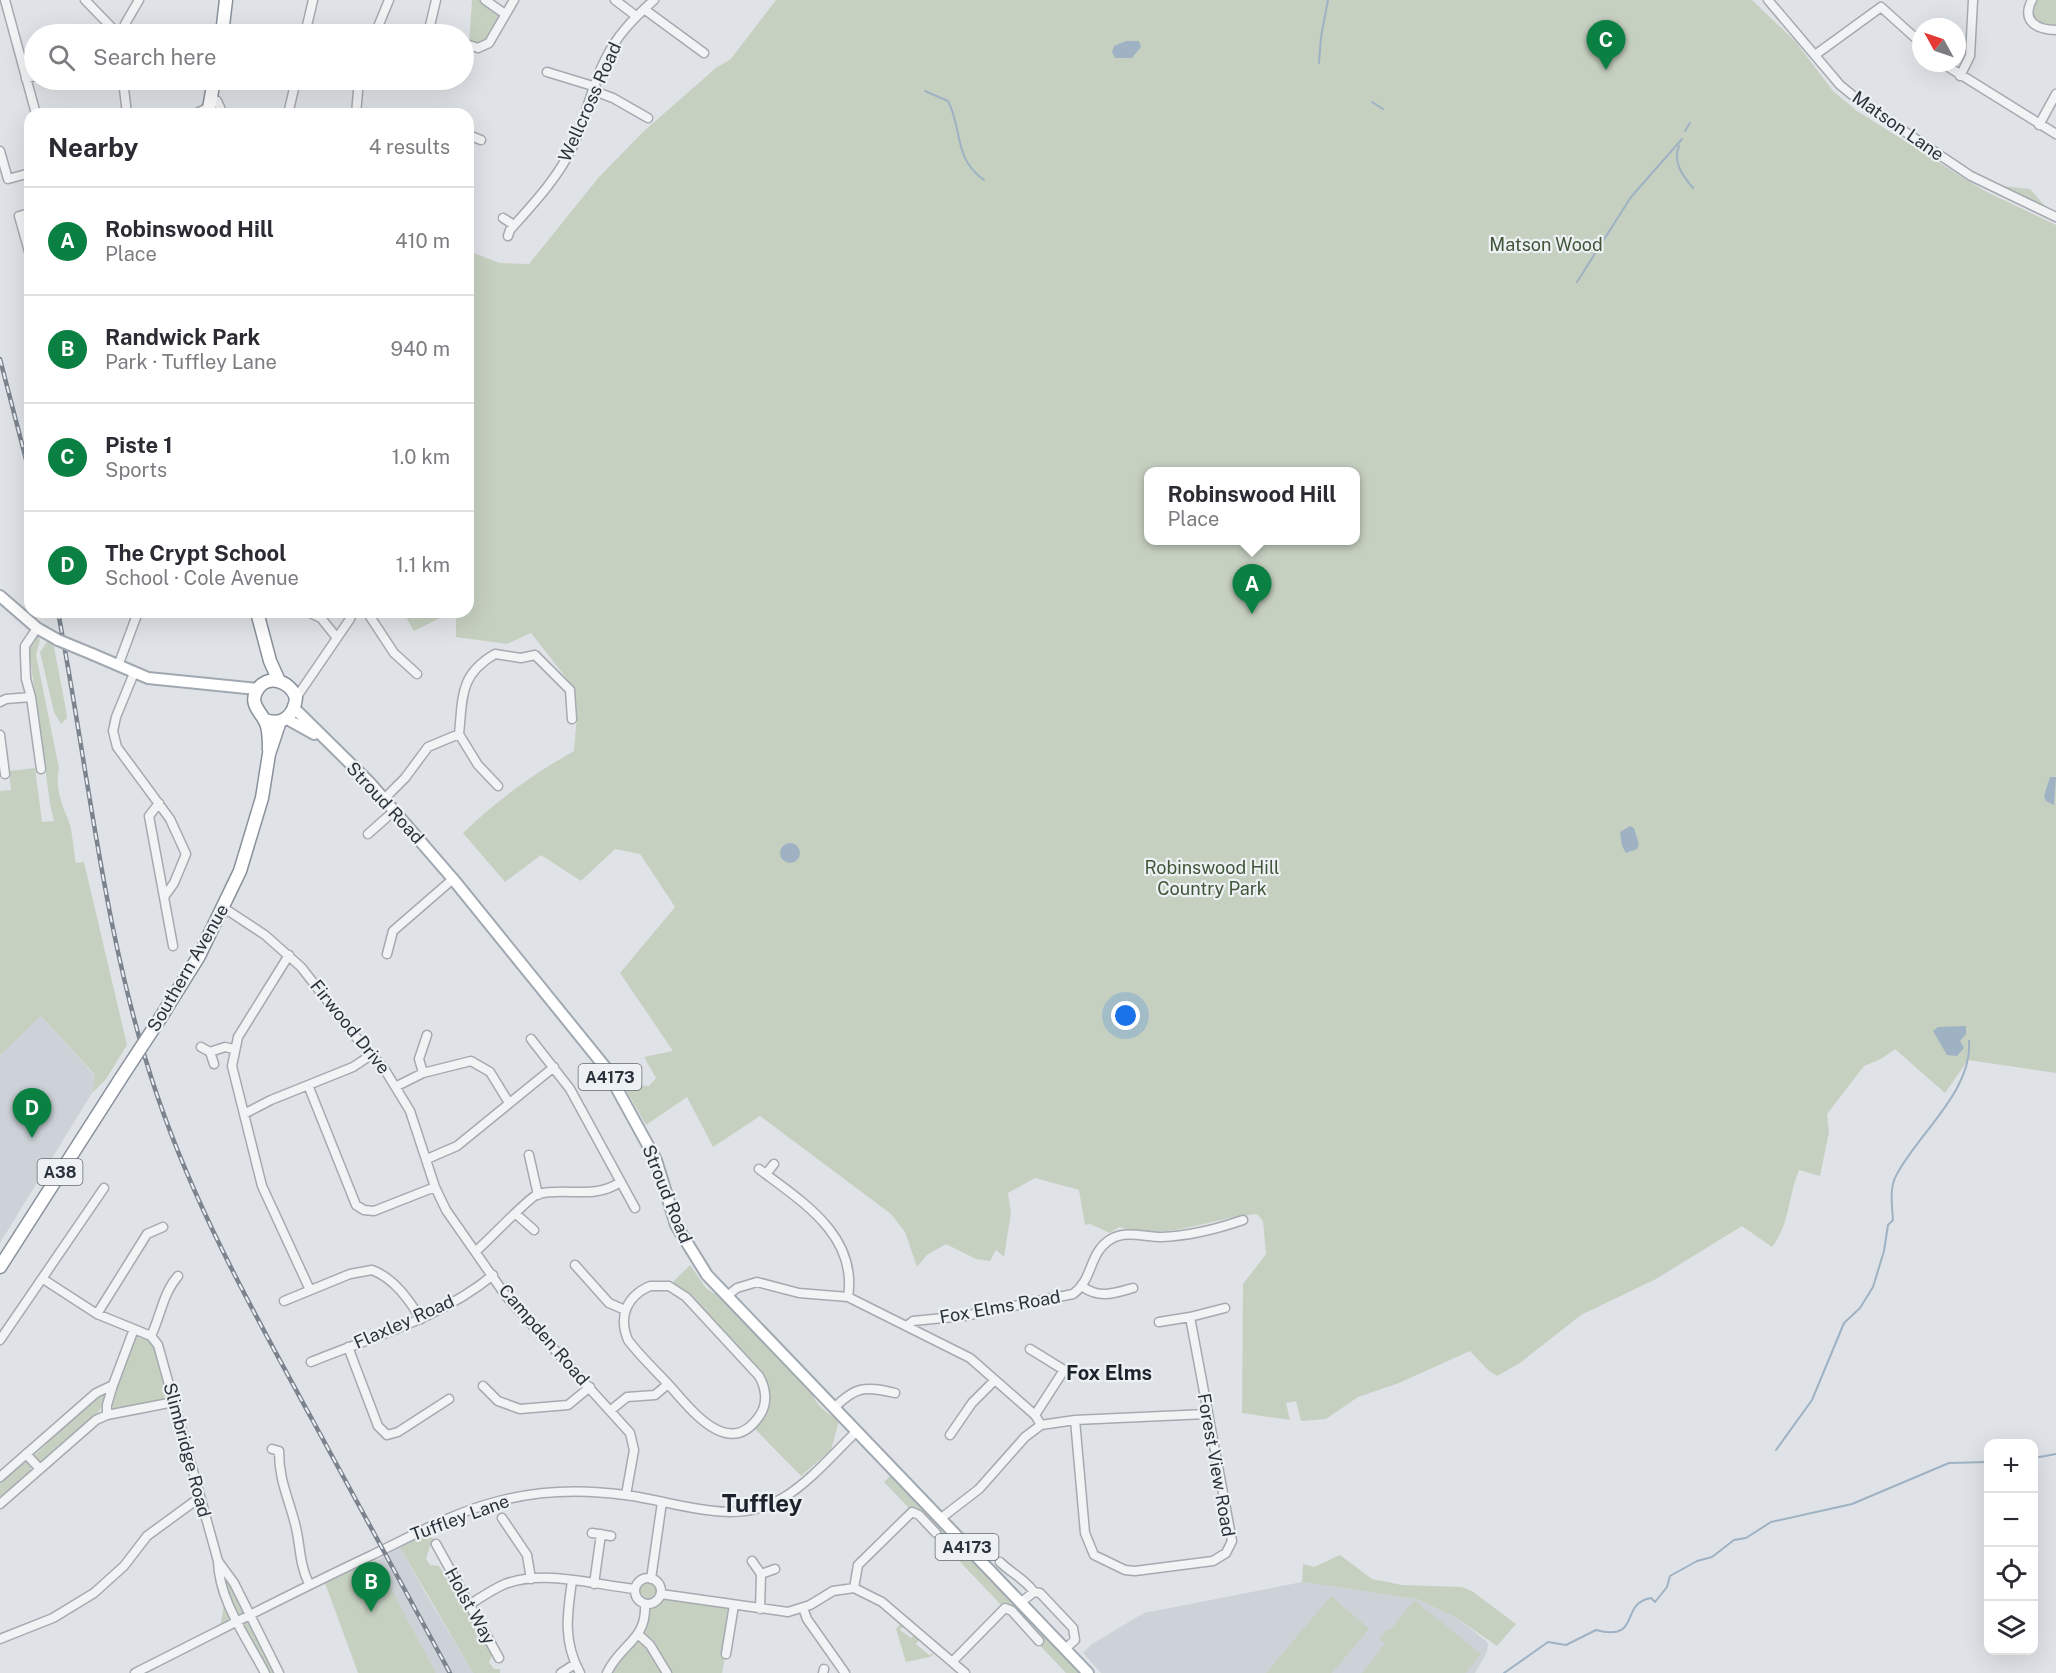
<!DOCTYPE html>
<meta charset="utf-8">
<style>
:root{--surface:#fff;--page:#f7f7f7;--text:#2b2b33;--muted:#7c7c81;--line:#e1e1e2;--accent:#0b8043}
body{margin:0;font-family:"Public Sans",sans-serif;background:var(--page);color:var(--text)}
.controls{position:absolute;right:18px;bottom:18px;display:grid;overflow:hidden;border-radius:12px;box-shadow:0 6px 24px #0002}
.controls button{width:54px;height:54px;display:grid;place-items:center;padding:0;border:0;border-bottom:2px solid var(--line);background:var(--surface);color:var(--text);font:30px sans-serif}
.compass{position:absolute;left:1912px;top:18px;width:54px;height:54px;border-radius:50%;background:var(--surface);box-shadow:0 6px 24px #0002;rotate:310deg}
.you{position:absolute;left:1126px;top:1016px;width:21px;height:21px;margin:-15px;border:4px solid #fff;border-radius:50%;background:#1a73e8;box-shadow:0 0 0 9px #1a73e833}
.badge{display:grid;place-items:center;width:39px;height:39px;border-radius:50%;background:var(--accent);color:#fff;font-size:20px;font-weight:700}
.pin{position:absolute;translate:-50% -50px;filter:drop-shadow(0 2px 3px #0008)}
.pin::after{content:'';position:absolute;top:32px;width:21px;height:18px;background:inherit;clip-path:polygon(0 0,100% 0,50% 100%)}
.popup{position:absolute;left:1144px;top:467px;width:216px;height:78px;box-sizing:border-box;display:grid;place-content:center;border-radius:12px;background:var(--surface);filter:drop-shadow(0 2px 4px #0005);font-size:20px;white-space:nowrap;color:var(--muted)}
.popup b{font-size:22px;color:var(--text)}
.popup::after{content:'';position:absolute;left:50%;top:100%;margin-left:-12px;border:12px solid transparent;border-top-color:var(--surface)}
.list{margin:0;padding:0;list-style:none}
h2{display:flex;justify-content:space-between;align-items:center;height:78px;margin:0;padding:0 24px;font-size:26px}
h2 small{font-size:20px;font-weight:400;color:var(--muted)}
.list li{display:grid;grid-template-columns:39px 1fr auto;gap:18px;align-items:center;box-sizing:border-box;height:108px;padding:0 24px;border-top:2px solid var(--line)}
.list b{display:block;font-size:22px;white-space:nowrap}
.list p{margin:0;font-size:20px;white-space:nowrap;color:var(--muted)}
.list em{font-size:20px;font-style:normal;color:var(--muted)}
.icon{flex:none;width:33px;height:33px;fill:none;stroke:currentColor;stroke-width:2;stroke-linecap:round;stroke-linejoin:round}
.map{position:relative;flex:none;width:2056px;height:1673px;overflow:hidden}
.search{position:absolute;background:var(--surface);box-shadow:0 6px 24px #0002;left:24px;top:24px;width:450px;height:66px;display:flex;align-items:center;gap:15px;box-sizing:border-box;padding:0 21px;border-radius:33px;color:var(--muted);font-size:22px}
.panel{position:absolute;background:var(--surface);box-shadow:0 6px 24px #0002;left:24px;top:108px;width:450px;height:510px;border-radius:18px}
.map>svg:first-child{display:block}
.built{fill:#cdd2d8}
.green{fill:#c6d0c1;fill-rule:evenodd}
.water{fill:#9eb2c3}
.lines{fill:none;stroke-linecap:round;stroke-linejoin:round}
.stream{stroke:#9eb2c3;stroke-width:2}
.minor-casing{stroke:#a5aab0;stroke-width:11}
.major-casing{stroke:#a0a8b1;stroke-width:14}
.highway-casing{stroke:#88919c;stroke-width:15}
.minor{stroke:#f1f3f5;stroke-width:8}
.major{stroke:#fff;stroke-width:10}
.highway{stroke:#fff;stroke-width:12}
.rail-casing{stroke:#7a838e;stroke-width:4.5}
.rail{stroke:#eef1f4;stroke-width:2;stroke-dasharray:7;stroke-linecap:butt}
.major-bridge-casing{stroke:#a0a8b1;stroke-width:14;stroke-linecap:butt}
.highway-bridge-casing{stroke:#88919c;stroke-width:15;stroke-linecap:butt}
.major-bridge{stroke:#fff;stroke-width:10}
.highway-bridge{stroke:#fff;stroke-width:12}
.labels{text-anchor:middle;stroke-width:4.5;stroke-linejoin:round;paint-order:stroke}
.shield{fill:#eef1f4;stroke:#656b73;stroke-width:1.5}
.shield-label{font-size:16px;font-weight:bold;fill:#2a323c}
.street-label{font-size:18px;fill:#2a323c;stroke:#eef1f4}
.park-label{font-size:18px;fill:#405639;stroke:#eef1f4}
.neighbourhood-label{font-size:20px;font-weight:bold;fill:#1c232d;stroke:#eef1f4}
.district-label{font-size:24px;font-weight:bold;fill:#1c232d;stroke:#eef1f4}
</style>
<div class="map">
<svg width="2056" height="1673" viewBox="0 0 2056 1673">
<rect width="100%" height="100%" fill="#dfe3e7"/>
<path class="built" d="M 40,1015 L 95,1076 L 92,1093 L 0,1243 L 0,1055 Z
M 400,1547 L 426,1594 L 473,1673 L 436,1673 L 376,1561 Z
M 1302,1582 L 1417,1599 L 1455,1617 L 1476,1633 L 1488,1643 L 1487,1652 L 1475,1673 L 1101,1673 L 1083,1653 L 1092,1644 L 1144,1613 Z"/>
<path class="green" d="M 472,0 L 485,0 L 505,14 L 489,43 L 469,45 Z
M 776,0 L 1752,0 L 1795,41 L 1833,91 L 1857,111 L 1983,190 L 2056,225 L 2056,1073 L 1968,1060 L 1945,1093 L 1895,1049 L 1881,1059 L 1864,1066 L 1827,1114 L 1829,1132 L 1820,1176 L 1799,1170 C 1788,1196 1790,1224 1772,1247 L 1742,1226 L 1656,1279 L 1581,1315 L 1520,1363 L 1497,1376 L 1488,1370 L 1470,1351 L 1399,1383 L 1358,1397 L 1326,1419 L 1301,1421 L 1296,1401 L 1286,1403 L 1290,1420 L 1242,1413 L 1243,1284 L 1266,1254 L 1263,1221 L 1257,1214 C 1209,1218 1167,1242 1119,1227 L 1110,1233 L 1090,1224 L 1085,1225 L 1079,1190 L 1035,1178 L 1008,1193 L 1011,1213 L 1004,1257 L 996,1250 L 990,1261 L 976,1259 L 946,1244 L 927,1255 L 917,1267 L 905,1232 L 891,1214 L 760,1116 L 713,1147 L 687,1097 L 646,1125 L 626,1090 L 637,1085 L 649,1086 L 656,1078 L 644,1057 L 673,1051 L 620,973 L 675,907 L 640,854 L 615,849 L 581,881 L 541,855 L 505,882 L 463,833 C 497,800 533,774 574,751 L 577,714 L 575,689 L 531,633 L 507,644 L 456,637 L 456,612 L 468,612 L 468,251 L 500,263 L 529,264 L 599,177 L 644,131 L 717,67 L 730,60 ZM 1148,472 L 1356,472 L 1356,540 L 1148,540 Z
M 2037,0 L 2056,0 L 2056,25 L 2045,27 L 2033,18 L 2032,8 Z
M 2002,186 L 2030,189 L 2044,205 L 2042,206 Z
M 403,612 L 452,612 L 414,631 Z
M 38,635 L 40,640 L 36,655 L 59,768 C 55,787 61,802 68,819 C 73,832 73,849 76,863 L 84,862 L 127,1045 L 106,1079 L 92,1093 L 95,1075 L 41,1016 L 0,1055 L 0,791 L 11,790 L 9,771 L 35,768 L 42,822 L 54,821 L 50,804 L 28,643 Z
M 49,639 L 53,642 L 66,710 L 67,718 L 61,724 L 54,712 L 40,652 Z
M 690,1265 L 706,1288 L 718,1296 L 812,1392 C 815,1406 828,1413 839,1421 L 831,1450 L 801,1476 L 754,1428 L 762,1412 L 763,1383 L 686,1297 L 669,1286 Z
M 137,1337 L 153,1341 L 168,1392 L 162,1401 L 114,1409 L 110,1401 L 131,1342 Z
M 105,1393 C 108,1415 61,1448 45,1461 L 38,1462 L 33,1457 L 94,1398 Z
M 26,1459 L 31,1465 L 31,1474 L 0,1500 L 0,1480 Z
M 895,1471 L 1088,1673 L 1066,1673 L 884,1482 Z
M 427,1528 L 436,1544 L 430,1546 L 426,1559 L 430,1565 L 439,1566 L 493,1654 L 489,1662 L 494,1669 L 500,1669 L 500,1673 L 473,1673 L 397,1542 Z
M 1340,1555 L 1372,1579 L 1402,1585 L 1462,1587 L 1472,1591 L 1516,1624 L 1497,1646 L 1455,1617 L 1417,1599 L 1302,1582 L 1303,1564 L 1314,1567 Z
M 376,1560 L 436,1673 L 358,1673 L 325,1583 Z
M 218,1561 L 279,1673 L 265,1673 L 238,1621 L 220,1630 L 225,1597 Z
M640 1591a9 9 0 1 1 18 0a9 9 0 1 1-18 0Z
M 661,1594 L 734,1605 L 722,1673 L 607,1673 L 639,1635 L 645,1604 L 656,1602 Z
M 1331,1596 L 1369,1629 L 1332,1673 L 1266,1673 Z
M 1414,1600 L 1481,1654 L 1466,1673 L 1362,1673 L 1385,1644 L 1379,1639 L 1387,1629 L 1389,1631 Z
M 901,1623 L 904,1625 L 900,1630 L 911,1638 L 914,1635 L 920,1639 L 916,1644 L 929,1655 L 935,1653 L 930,1657 L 906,1662 L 896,1629 Z"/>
<path class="water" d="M 1126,41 L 1139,41 L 1141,47 L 1132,58 L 1115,58 L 1112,52 L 1114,46 Z
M 2050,777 L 2056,777 L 2054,805 L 2046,801 L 2044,796 Z
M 1630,826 L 1634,828 L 1639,844 L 1637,849 L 1626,853 L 1622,846 L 1620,832 Z
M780 853a10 10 0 1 1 20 0a10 10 0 1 1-20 0Z
M 1966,1026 L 1966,1034 L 1960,1041 L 1964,1048 L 1957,1056 L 1947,1055 L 1933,1031 L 1938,1027 Z"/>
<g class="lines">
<path class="stream" d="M 1319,63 L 1321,37 L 1328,0
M 925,91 L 948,101 C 963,130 953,158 984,180
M 1372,102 L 1383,109
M 1685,131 L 1690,123
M 1679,146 C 1672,162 1683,176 1693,188
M 1577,282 L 1631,197 L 1682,139
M 1776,1450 L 1812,1400 L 1844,1323 L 1860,1308 L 1873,1287 L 1884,1251 L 1888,1225 L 1893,1220 C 1892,1205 1889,1187 1897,1174 C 1918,1134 1973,1090 1969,1041
M 2034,1458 L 2056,1454
M 1504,1673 L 1548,1642 L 1566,1645 L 1596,1630 C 1642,1642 1619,1603 1651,1598 L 1655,1602 L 1667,1587 L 1670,1576 L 1697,1561 L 1712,1557 L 1734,1540 L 1746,1538 L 1771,1522 L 1852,1504 L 1949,1463 L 1988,1462"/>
<defs>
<path id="minor" d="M 5,0 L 36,114
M 85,0 L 118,34
M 485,0 L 505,14
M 615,0 L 636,16
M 1768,0 L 1840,85 L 1862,103 L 1971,176 L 2056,217
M 2032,0 C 2021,21 2037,30 2056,30
M 644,9 L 704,53
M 122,34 L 125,24 L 139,0
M 305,34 L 313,0
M 375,34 L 389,0
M 428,34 L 436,0
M 469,45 L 478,48 L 489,43 L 514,0
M 1815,55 L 1881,7 L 1921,43
M 1942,63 L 2056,134
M 547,72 L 596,87
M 1960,76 L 1970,56 L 1973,0
M 26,79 L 34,76
M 123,80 L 127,114
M 594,91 L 613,98 L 648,118
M 217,101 L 223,114
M 195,114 L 209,107
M 288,114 L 296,80
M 356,114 L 359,80
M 2039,125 L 2056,94
M 468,135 L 481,140
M 0,151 L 8,179 L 30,173
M 30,213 L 19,216 L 30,255
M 503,218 L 514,225
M 508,236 L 510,230 C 534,203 557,179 573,146 C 586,118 591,87 605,60 C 616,36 634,18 654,0
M 308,612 L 321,618 L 337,638
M 367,612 L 394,653 L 417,674
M 37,628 L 25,646 L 25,655 L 26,679 L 31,697 L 41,769
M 118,666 L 138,612
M 134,673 L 116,717 L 113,731 L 117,747 L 170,819 L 186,854 L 174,883 L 164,897
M 296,698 L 350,619 L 352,612
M 0,702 L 6,699 L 31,697
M 459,734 L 478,765 L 498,786
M 0,735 L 5,774
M 384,799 L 405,778 L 428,747 L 459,734 C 463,697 459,675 495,654 L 521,658 L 535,655 L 570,690 L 572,719
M 159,803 L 149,816 L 173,946
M 368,834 L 394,811
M 224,908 L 265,935 L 301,967 L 355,1036 L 385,1070 L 410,1111 L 435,1187 L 446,1210 L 506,1296 L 630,1433 L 634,1450 L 626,1495
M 387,954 L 393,931 L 453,879
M 289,955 L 238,1037 L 232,1066 L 262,1186 L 310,1290
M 531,1039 L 570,1089 L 635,1208
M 201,1047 L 210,1052 L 214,1064
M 210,1052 L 225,1047 L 234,1049
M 423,1073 L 419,1059 L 427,1035
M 308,1085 L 356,1205 L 364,1210 L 374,1211 L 435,1187
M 397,1086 L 423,1073 L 471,1061 L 490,1072 L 509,1103
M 244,1114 L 271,1100 L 353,1067 L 371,1055
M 529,1155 L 538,1195
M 427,1159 L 457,1146 L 554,1067
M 759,1169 C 801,1201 858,1235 848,1297
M 766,1174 L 774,1164
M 516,1214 L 534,1230
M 476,1251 C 488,1241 529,1197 538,1194 C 566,1187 595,1200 620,1182
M 575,1265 L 609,1303 L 625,1310
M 43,1279 L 97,1314 L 151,1336 L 158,1345 L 218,1561 C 219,1601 247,1638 265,1673
M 650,1286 L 669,1286 L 686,1297 L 759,1376 C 766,1388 768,1403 760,1415 C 729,1462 690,1408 669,1385 C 655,1370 640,1356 628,1340 C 618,1316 627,1296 650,1286 Z
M 1083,1287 C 1100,1299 1115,1293 1133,1288
M 727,1296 L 737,1288 L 757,1282 L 799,1293 L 848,1297 L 970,1358 L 1035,1415 L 1041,1425
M 284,1301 L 350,1274 L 372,1270 C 394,1278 409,1300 421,1319
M 97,1314 L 147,1234 L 163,1227
M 1190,1317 L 1225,1308
M 908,1325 L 913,1321 L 964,1316 L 1073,1294 C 1094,1279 1088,1253 1111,1239 C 1126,1230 1145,1237 1161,1237 C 1188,1236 1217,1229 1243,1220
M 151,1336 C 161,1315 163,1293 178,1276
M 0,1340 L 104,1188
M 348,1347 L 378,1426 L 387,1435 L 398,1432 L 449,1399
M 1030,1349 L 1064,1370 L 1035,1415
M 311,1362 C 372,1337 441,1318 493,1275
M 483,1386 L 498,1401 L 520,1409 L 568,1405 L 590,1387
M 834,1408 C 856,1386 865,1386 895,1393
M 611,1410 L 627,1397 L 655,1395 L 668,1384
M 107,1415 L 107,1405 L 113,1385
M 1075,1420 L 1085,1533 L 1094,1555 L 1125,1570 L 1135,1571 L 1213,1561 L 1226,1553 L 1232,1541 L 1190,1317 L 1159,1322
M 950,1435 L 972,1403 L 995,1380
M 272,1449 L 279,1451 C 279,1479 287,1494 294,1520 C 301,1543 298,1561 309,1584
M 26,1454 L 40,1469
M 0,1477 L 96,1393 L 113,1385 L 134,1329
M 0,1504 L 96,1420 L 107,1415 L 174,1402
M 502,1518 L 527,1555 L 531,1579
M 940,1519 L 979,1489 L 1025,1437 L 1041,1425 L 1075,1420 L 1206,1414
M 592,1533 L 611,1536
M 436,1544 L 499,1658
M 218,1561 L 234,1583 L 279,1673
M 752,1561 L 761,1574 L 760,1609
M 1000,1562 C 1011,1573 1025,1579 1034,1592 L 1040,1593 L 1073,1628 L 1075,1640 L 1065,1649
M 761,1574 L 775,1569
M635 1591a13 13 0 1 1 26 0a13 13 0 1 1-26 0Z
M 651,1579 L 662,1502
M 572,1581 C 567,1615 563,1642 580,1673
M 594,1584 L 601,1534
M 854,1588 L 858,1565 L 912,1512 L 919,1515 L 936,1533
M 661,1594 L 788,1612 L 810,1605 L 833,1591 L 854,1588 L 882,1602 L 965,1673
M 1020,1603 L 1034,1592
M 469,1605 C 480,1598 493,1589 505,1584 C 545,1569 595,1585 635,1589
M 803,1608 L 807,1619 L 845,1673
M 639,1635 L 650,1645 L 667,1673
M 0,1639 L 53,1618 L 94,1593 L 124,1566 L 147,1536 L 199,1498
M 726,1654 L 734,1605
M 952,1662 L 1005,1608 L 1012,1611 L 1039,1641
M 135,1673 C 213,1634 291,1593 370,1556 C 412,1536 454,1512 499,1501 C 541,1490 582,1489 625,1495 C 676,1501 734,1528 783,1498 C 811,1481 834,1453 857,1431
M 561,1673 L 575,1664
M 607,1673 C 620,1644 647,1641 645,1604
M 823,1673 L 824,1669"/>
<path id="major" d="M 0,596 L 37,628 L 58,640
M 92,654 L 148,678 L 257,689
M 294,708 L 370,783 L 453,879 L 605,1067 L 656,1160 L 676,1225 L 707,1275 L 1088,1673
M 287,719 L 314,734"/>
<path id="highway" d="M 222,34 L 226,0
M 208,114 L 214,80
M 257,612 L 270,661 L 279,681
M 265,720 C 282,726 294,716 296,698 C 291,681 266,672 256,692 C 249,706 264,714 267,726 C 269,734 269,742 269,750
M 161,1017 L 199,956 L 240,871 L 262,798 L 269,754 L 280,721
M 0,1267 L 121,1078"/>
</defs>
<use href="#minor" class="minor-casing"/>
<use href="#major" class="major-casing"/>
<use href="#highway" class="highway-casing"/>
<use href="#minor" class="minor"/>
<use href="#major" class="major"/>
<use href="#highway" class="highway"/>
<defs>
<path id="rail" d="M 0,359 L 30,475
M 58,612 C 89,774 104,939 157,1095 C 196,1210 255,1315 313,1421 C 359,1505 404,1589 450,1673"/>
</defs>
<use href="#rail" class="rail-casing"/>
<use href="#rail" class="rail"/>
<defs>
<path id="major-bridge" d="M 58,640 L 92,654"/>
<path id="highway-bridge" d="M 121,1078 L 161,1017"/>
</defs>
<use href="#major-bridge" class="major-bridge-casing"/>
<use href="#highway-bridge" class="highway-bridge-casing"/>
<use href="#major-bridge" class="major-bridge"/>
<use href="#highway-bridge" class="highway-bridge"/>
</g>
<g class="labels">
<g class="shield">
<rect x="578.5" y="1064" width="63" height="26" rx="4.5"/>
<rect x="37.5" y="1159" width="45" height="26" rx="4.5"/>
<rect x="935.5" y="1534" width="63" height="26" rx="4.5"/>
</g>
<g class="shield-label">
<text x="610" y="1083">A4173</text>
<text x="60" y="1178">A38</text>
<text x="967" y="1553">A4173</text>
</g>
<g class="street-label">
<text transform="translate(590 102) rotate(-66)" y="6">Wellcross Road</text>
<text transform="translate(1898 126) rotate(35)" y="6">Matson Lane</text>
<text transform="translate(385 803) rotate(47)" y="6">Stroud Road</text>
<text transform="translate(188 968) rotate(-60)" y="6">Southern Avenue</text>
<text transform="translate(350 1027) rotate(51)" y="6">Firwood Drive</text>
<text transform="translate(667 1194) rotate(68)" y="6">Stroud Road</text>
<text transform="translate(1000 1307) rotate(-10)" y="6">Fox Elms Road</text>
<text transform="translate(404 1322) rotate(-24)" y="6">Flaxley Road</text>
<text transform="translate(544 1335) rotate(49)" y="6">Campden Road</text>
<text transform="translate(187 1450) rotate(75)" y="6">Slimbridge Road</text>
<text transform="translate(1216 1465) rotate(80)" y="6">Forest View Road</text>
<text transform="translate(460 1518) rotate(-20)" y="6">Tuffley Lane</text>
<text transform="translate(470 1606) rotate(61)" y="6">Holst Way</text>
</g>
<g class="park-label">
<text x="1546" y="251">Matson Wood</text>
<text x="1212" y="874">Robinswood Hill<tspan x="1212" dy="21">Country Park</tspan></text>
</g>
<g class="neighbourhood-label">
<text x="1109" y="1380">Fox Elms</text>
</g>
<g class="district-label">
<text x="762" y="1512">Tuffley</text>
</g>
</g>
</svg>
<div class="controls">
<button>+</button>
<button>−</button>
<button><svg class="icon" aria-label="locate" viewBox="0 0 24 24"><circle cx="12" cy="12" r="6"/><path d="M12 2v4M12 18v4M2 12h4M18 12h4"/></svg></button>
<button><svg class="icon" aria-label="layers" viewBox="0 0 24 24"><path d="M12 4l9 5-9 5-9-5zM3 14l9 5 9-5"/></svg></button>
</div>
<svg class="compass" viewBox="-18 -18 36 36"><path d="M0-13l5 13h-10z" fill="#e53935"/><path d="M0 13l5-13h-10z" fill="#7c7c81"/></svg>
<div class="you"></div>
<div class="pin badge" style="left:1252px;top:614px">A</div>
<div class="popup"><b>Robinswood Hill</b>Place</div>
<div class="pin badge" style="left:371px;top:1612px">B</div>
<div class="pin badge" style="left:1606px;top:70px">C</div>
<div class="pin badge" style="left:32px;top:1138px">D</div>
<div class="search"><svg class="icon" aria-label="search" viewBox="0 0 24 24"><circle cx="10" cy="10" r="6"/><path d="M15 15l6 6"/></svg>Search here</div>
<section class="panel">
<h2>Nearby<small>4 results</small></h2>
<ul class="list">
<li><span class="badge">A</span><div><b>Robinswood Hill</b><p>Place</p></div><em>410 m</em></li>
<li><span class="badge">B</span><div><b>Randwick Park</b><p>Park · Tuffley Lane</p></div><em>940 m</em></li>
<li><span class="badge">C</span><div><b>Piste 1</b><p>Sports</p></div><em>1.0 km</em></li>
<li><span class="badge">D</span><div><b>The Crypt School</b><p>School · Cole Avenue</p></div><em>1.1 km</em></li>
</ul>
</section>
</div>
